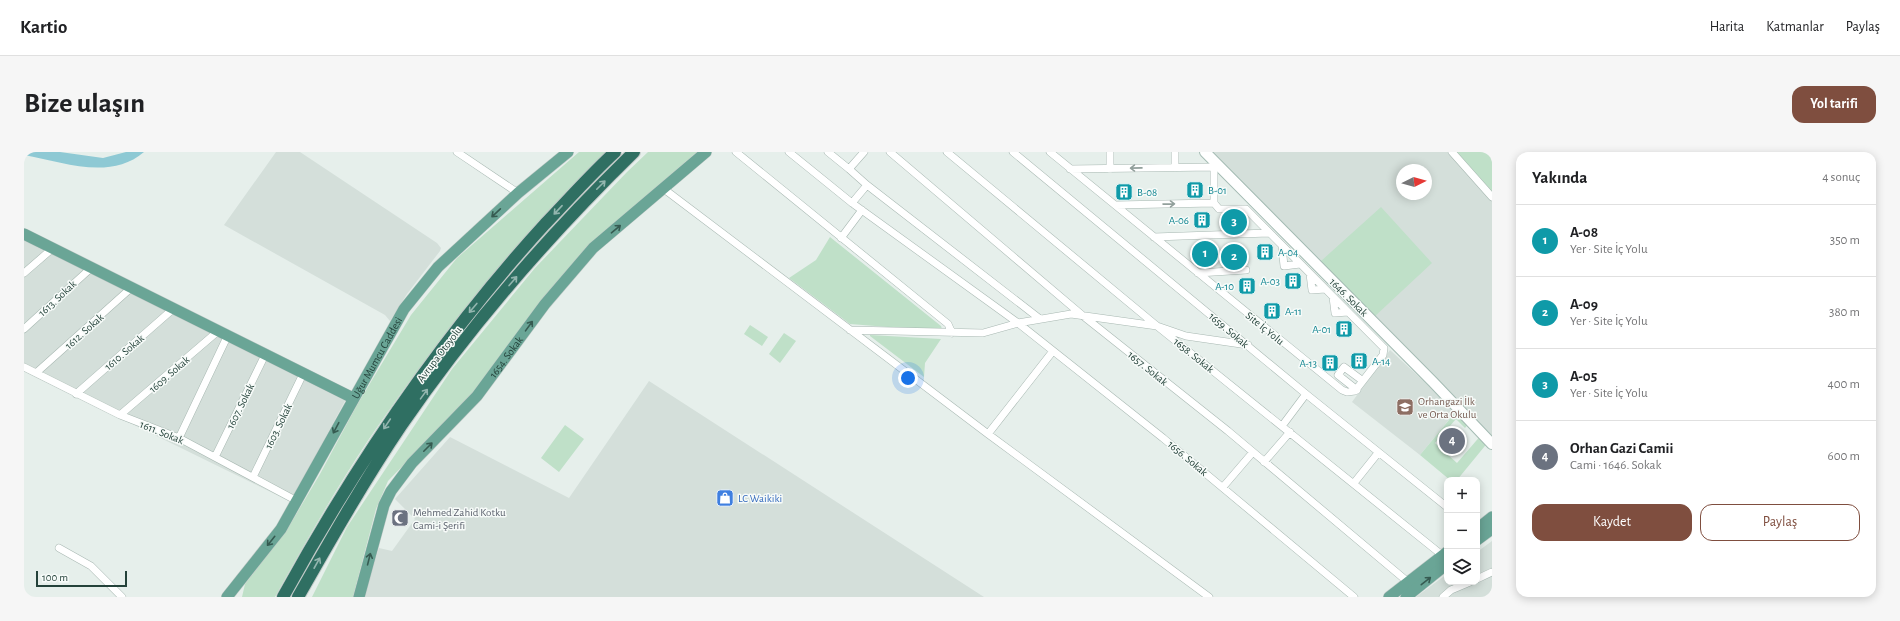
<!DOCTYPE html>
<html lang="tr">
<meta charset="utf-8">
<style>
:root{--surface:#fff;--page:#f6f6f6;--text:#202124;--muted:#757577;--line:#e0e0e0;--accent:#7f4e3f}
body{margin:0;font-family:"Alegreya Sans",sans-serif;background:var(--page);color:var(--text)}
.controls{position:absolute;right:12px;bottom:12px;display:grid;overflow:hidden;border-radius:8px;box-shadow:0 2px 10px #0003}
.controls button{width:36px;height:36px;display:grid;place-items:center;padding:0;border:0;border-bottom:1px solid var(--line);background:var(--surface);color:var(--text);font:20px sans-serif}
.compass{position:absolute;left:1372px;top:12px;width:36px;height:36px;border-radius:50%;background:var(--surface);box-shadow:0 2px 10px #0003;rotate:85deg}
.scale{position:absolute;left:12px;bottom:10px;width:91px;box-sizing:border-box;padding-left:4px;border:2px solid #24423a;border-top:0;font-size:11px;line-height:14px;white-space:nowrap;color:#24423a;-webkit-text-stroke:3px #f7fbf9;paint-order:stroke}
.you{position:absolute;left:884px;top:226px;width:14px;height:14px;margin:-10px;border:3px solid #fff;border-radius:50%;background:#1a73e8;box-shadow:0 0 0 6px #1a73e833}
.badge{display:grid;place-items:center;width:26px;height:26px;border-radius:50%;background:var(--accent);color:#fff;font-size:13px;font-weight:700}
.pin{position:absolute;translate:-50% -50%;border:2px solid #fff;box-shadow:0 1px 4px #0006}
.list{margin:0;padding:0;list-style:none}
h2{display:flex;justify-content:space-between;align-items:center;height:52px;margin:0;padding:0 16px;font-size:17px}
h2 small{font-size:13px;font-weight:400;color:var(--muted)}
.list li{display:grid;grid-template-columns:26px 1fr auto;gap:12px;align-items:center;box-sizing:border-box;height:72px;padding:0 16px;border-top:1px solid var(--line)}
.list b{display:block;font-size:15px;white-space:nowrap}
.list p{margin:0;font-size:13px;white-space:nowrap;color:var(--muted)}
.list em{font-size:13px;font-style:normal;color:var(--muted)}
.actions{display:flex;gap:8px;padding:12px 16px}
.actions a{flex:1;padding:9px 0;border:1px solid var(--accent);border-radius:12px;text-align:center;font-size:14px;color:var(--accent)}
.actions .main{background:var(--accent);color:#fff}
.icon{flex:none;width:22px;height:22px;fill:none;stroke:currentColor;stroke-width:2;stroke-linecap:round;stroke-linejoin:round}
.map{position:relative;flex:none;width:1468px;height:445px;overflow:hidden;border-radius:12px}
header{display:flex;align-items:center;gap:24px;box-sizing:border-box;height:56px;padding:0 20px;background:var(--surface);border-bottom:1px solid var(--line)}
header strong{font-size:19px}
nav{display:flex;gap:22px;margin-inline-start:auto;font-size:14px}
.intro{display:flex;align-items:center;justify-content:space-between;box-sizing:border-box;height:96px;padding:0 24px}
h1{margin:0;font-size:28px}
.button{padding:10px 18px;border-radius:12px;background:var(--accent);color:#fff;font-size:14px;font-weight:700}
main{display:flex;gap:24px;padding:0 24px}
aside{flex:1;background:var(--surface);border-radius:12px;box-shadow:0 2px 10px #0003}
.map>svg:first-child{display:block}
.built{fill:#d4dfda;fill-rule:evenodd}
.green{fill:#bfe0c8}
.water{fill:#8ec9d4}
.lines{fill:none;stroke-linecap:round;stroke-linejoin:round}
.street-casing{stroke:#a8b8b2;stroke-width:8}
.secondary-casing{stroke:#a4bbb3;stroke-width:12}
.primary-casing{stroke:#c2cac8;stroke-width:12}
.highway-casing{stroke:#c2cac8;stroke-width:14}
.street{stroke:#fff;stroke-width:7}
.secondary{stroke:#fff;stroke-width:10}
.primary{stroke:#6aa596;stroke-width:11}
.highway{stroke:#2f6f62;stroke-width:12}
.oneway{stroke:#92a09c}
.oneway2{stroke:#93b5ae}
.oneway3{stroke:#365b51}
.labels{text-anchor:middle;stroke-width:3;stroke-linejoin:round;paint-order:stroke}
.culture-label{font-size:11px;fill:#0d838f;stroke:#f7fbf9;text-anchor:start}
.street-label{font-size:11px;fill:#24423a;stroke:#f7fbf9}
.education-label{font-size:11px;fill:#785e54;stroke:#f7fbf9;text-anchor:start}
.shop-label{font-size:11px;fill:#366cbe;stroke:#f7fbf9;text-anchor:start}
.worship-label{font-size:11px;fill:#5b616d;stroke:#f7fbf9;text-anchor:start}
</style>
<header>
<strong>Kartio</strong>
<nav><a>Harita</a><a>Katmanlar</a><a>Paylaş</a></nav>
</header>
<div class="intro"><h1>Bize ulaşın</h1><a class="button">Yol tarifi</a></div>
<main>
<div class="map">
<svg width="1468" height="445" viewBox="0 0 1468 445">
<rect width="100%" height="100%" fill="#e6efeb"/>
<path class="built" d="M 252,0 L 276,0 L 413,91 L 417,96 L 416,99 L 383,142 L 366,169 L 361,163 L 200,73 Z
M 1181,0 L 1431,0 L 1468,42 L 1468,292 ZM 1378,18 L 1402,18 L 1402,42 L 1378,42 Z
M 0,85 L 322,247 L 267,350 L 0,219 Z
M 1366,198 L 1432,259 L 1396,303 L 1328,250 Z
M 625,229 L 960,445 L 339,445 L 355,396 L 368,399 L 391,367 L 371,347 L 426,285 L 545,346 Z
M 1468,389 L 1468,445 L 1392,445 L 1423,422 L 1423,430 L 1453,430 L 1453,400 Z"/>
<path class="green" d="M 555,0 L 582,0 C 495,88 415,184 345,287 C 311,338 281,391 251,445 L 218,445 L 221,432 L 264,376 L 296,322 L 333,253 L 387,163 L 433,106 Z
M 624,0 L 673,0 L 566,92 L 454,236 L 364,329 L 352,357 L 329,445 L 288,445 L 323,375 L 428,217 L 511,116 L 603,20 Z
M 1429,0 L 1468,0 L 1468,44 Z
M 1357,55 L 1408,111 L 1349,166 L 1297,109 Z
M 806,85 L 917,174 L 918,177 L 915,179 L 826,172 L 765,126 L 792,108 Z
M 726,173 L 744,185 L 738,194 L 720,182 Z
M 760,181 L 772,189 L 756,211 L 745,202 Z
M 846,184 L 846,183 L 917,187 L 901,211 L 900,225 Z
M 1434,257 L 1447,269 L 1441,276 L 1432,267 L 1411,291 L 1433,311 L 1458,282 L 1465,289 L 1433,328 L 1426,328 L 1396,303 Z
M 541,273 L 560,287 L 535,320 L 517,306 Z"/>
<path class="water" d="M 0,0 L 36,0 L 79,6 L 102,0 L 120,0 C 86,29 39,10 0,3 Z"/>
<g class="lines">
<defs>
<path id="street" d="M 433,0 L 494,41
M 712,0 L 924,172 L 928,181
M 765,0 L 828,51
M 804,0 L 825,17
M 840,0 L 825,17 L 843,33 L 828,51 L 994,171 L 1139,286 L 1330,445
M 866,0 L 1058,163 L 1204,279 L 1384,430
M 923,0 L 1133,174 L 1418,403
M 989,0 L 1282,242 L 1423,355
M 1026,0 L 1318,238 L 1323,240 L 1331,239 L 1359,203 L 1360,196 L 1222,57 L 1195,57 L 1190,51
M 1086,0 L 1086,17
M 1151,0 L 1151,16
M 1428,0 L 1468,45
M 1046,17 L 1190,15
M 843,33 L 1016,167
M 640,37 L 964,282 L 1185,445
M 1190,51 L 1190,15
M 1092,53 L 1190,51
M 1130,85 L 1245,81
M 817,86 L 838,58
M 1258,94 L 1260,114 L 1276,112
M 0,121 L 29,96
M 1174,121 L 1222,118
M 1286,122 L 1288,138 L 1301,137
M 1309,145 L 1311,161 L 1324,160
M 0,177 L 67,116
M 826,178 L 959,181 L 994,171 L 1047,162 L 1133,174 L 1162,184 L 1224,193
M 0,215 L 96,263 L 155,286 L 273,349
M 12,221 L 107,136
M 1333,238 L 1314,223 L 1320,215 L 1339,229
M 52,242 L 149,157
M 96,263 L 193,180
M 1258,274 L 1282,242
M 964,282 L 1029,199
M 155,286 L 203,185
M 191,305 L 241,203
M 1240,310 L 1266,280
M 229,325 L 279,222
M 1330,331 L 1354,301
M 1199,335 L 1229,300
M 35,396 L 67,414 L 98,445
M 1453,427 L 1468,420
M 1419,445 L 1427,438 L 1446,430"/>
<path id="secondary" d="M 1181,0 L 1409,230 L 1468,292"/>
<g id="primary">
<path d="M 0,82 L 329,246"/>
<path d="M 1453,377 L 1468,365"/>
<path d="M 1453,388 L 1468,377"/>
<path id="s1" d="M 203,445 L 257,377 L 380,157 L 414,115 L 494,41 L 544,0"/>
<path id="s2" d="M 335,445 L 360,353 L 367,339 L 388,311 L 453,244 L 521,152 L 569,96 L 682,0"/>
<path d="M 1365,445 L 1423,400"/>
<path d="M 1382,445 L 1423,412"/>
</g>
<path id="highway" d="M 259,445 C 333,310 417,186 521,72 C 544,48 566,23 591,0
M 274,445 C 307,387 340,329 377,274 C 445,175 524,84 610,0"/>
</defs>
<use href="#street" class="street-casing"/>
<use href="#secondary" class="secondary-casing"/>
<use href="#primary" class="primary-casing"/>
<use href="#highway" class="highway-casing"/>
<use href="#street" class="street"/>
<use href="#secondary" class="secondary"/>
<use href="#primary" class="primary"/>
<use href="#highway" class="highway"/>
</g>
<defs><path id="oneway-shaft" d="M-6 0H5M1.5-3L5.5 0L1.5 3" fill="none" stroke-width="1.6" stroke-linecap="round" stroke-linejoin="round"/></defs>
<g class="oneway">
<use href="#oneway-shaft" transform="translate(1112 16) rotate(179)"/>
<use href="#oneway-shaft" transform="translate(1145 52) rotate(-1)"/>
</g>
<g class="oneway2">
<use href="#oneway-shaft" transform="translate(577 33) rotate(-45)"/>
<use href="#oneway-shaft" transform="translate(534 58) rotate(133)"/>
<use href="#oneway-shaft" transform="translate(489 129) rotate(-49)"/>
<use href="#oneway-shaft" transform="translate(449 156) rotate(130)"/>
<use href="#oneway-shaft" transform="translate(400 242) rotate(-54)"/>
<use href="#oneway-shaft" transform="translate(363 272) rotate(124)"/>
<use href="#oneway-shaft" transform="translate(293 411) rotate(-61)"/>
</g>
<g class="oneway3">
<use href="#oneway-shaft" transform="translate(472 61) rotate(137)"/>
<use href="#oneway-shaft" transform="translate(592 77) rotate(-40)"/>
<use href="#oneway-shaft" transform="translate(505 174) rotate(-54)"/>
<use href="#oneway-shaft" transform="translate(312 276) rotate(118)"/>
<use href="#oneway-shaft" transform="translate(404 295) rotate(-45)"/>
<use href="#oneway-shaft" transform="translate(247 389) rotate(129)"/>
<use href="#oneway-shaft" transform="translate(345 407) rotate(-76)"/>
<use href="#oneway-shaft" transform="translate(1402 429) rotate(-38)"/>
</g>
<defs>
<symbol id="building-square" viewBox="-11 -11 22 22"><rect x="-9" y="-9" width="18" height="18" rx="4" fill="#0f9aa8" stroke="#f7fbf9"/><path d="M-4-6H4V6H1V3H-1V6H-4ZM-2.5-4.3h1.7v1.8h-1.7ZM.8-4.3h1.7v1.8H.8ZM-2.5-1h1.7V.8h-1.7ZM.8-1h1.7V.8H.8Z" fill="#fff"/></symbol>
<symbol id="school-square" viewBox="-11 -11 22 22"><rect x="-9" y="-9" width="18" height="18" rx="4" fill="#8d6e63" stroke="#f7fbf9"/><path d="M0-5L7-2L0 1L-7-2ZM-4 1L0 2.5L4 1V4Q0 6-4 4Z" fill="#fff"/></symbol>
<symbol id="shop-square" viewBox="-11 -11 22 22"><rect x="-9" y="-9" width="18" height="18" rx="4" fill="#3f7fe0" stroke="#f7fbf9"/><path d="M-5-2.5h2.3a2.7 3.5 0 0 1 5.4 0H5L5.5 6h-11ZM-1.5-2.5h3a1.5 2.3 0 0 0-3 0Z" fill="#fff"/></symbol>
<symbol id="mosque-square" viewBox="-11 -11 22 22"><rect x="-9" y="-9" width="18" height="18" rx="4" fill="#6b7280" stroke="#f7fbf9"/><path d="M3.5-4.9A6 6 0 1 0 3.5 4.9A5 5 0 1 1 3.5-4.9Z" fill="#fff"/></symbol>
</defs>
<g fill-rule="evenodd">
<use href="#building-square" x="1161" y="28" width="20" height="20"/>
<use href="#building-square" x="1090" y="30" width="20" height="20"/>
<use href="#building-square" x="1168" y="58" width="20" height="20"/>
<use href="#building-square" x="1231" y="90" width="20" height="20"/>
<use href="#building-square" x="1259" y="119" width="20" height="20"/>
<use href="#building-square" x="1213" y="124" width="20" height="20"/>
<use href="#building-square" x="1238" y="149" width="20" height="20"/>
<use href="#building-square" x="1310" y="167" width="20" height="20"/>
<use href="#building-square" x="1325" y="199" width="20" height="20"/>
<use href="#building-square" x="1296" y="201" width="20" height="20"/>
<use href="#school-square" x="1371" y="245" width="20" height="20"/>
<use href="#shop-square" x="691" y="336" width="20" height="20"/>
<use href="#mosque-square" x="366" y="356" width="20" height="20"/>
</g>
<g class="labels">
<g class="culture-label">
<text x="1184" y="42">B-01</text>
<text x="1113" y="44">B-08</text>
<text x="1165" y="72" text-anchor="end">A-06</text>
<text x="1254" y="104">A-04</text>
<text x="1256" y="133" text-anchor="end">A-03</text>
<text x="1210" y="138" text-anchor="end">A-10</text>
<text x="1261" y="163">A-11</text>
<text x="1307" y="181" text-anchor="end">A-01</text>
<text x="1348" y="213">A-14</text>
<text x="1293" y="215" text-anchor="end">A-13</text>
</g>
<g class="street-label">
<text transform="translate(1325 145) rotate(45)" y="4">1646. Sokak</text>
<text transform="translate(33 146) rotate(-43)" y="4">1613. Sokak</text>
<text transform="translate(1241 176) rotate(39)" y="4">Site İç Yolu</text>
<text transform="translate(1205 178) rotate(40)" y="4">1659. Sokak</text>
<text transform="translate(60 179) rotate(-42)" y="4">1612. Sokak</text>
<text transform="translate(100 200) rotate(-41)" y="4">1610. Sokak</text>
<text transform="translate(415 202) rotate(-53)" y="4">Avrupa Otoyolu</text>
<text transform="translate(1170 203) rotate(39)" y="4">1658. Sokak</text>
<text dy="4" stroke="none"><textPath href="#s1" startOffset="283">Uğur Mumcu Caddesi</textPath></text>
<text dy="4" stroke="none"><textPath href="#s2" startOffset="288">1654. Sokak</textPath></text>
<text transform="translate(1124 216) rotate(39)" y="4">1657. Sokak</text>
<text transform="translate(145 222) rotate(-41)" y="4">1609. Sokak</text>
<text transform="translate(216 254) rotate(-64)" y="4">1607. Sokak</text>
<text transform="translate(254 274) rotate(-64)" y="4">1603. Sokak</text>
<text transform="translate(138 280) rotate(22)" y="4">1611. Sokak</text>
<text transform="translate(1164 306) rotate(40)" y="4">1656. Sokak</text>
</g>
<g class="education-label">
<text x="1394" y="253">Orhangazi İlk<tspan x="1394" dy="13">ve Orta Okulu</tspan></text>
</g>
<g class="shop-label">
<text x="714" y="350">LC Waikiki</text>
</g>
<g class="worship-label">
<text x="389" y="364">Mehmed Zahid Kotku<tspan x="389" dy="13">Cami-i Şerifi</tspan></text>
</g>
</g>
</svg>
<div class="controls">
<button>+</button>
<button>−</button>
<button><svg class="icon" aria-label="layers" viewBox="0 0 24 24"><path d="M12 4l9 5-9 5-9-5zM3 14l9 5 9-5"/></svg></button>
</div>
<svg class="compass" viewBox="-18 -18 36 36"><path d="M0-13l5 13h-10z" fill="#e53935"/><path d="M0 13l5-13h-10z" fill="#757577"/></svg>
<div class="scale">100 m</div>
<div class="you"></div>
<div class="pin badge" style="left:1181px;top:102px;background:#0f9aa8">1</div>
<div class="pin badge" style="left:1210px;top:105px;background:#0f9aa8">2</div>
<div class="pin badge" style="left:1210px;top:70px;background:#0f9aa8">3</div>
<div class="pin badge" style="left:1428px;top:289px;background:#6b7280">4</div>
</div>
<aside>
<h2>Yakında<small>4 sonuç</small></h2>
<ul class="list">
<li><span class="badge" style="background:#0f9aa8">1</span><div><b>A-08</b><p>Yer · Site İç Yolu</p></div><em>350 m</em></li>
<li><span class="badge" style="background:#0f9aa8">2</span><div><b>A-09</b><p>Yer · Site İç Yolu</p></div><em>380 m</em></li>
<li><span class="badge" style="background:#0f9aa8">3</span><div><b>A-05</b><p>Yer · Site İç Yolu</p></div><em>400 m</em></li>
<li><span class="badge" style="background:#6b7280">4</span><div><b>Orhan Gazi Camii</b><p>Cami · 1646. Sokak</p></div><em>600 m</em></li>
</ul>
<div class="actions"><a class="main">Kaydet</a><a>Paylaş</a></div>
</aside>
</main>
